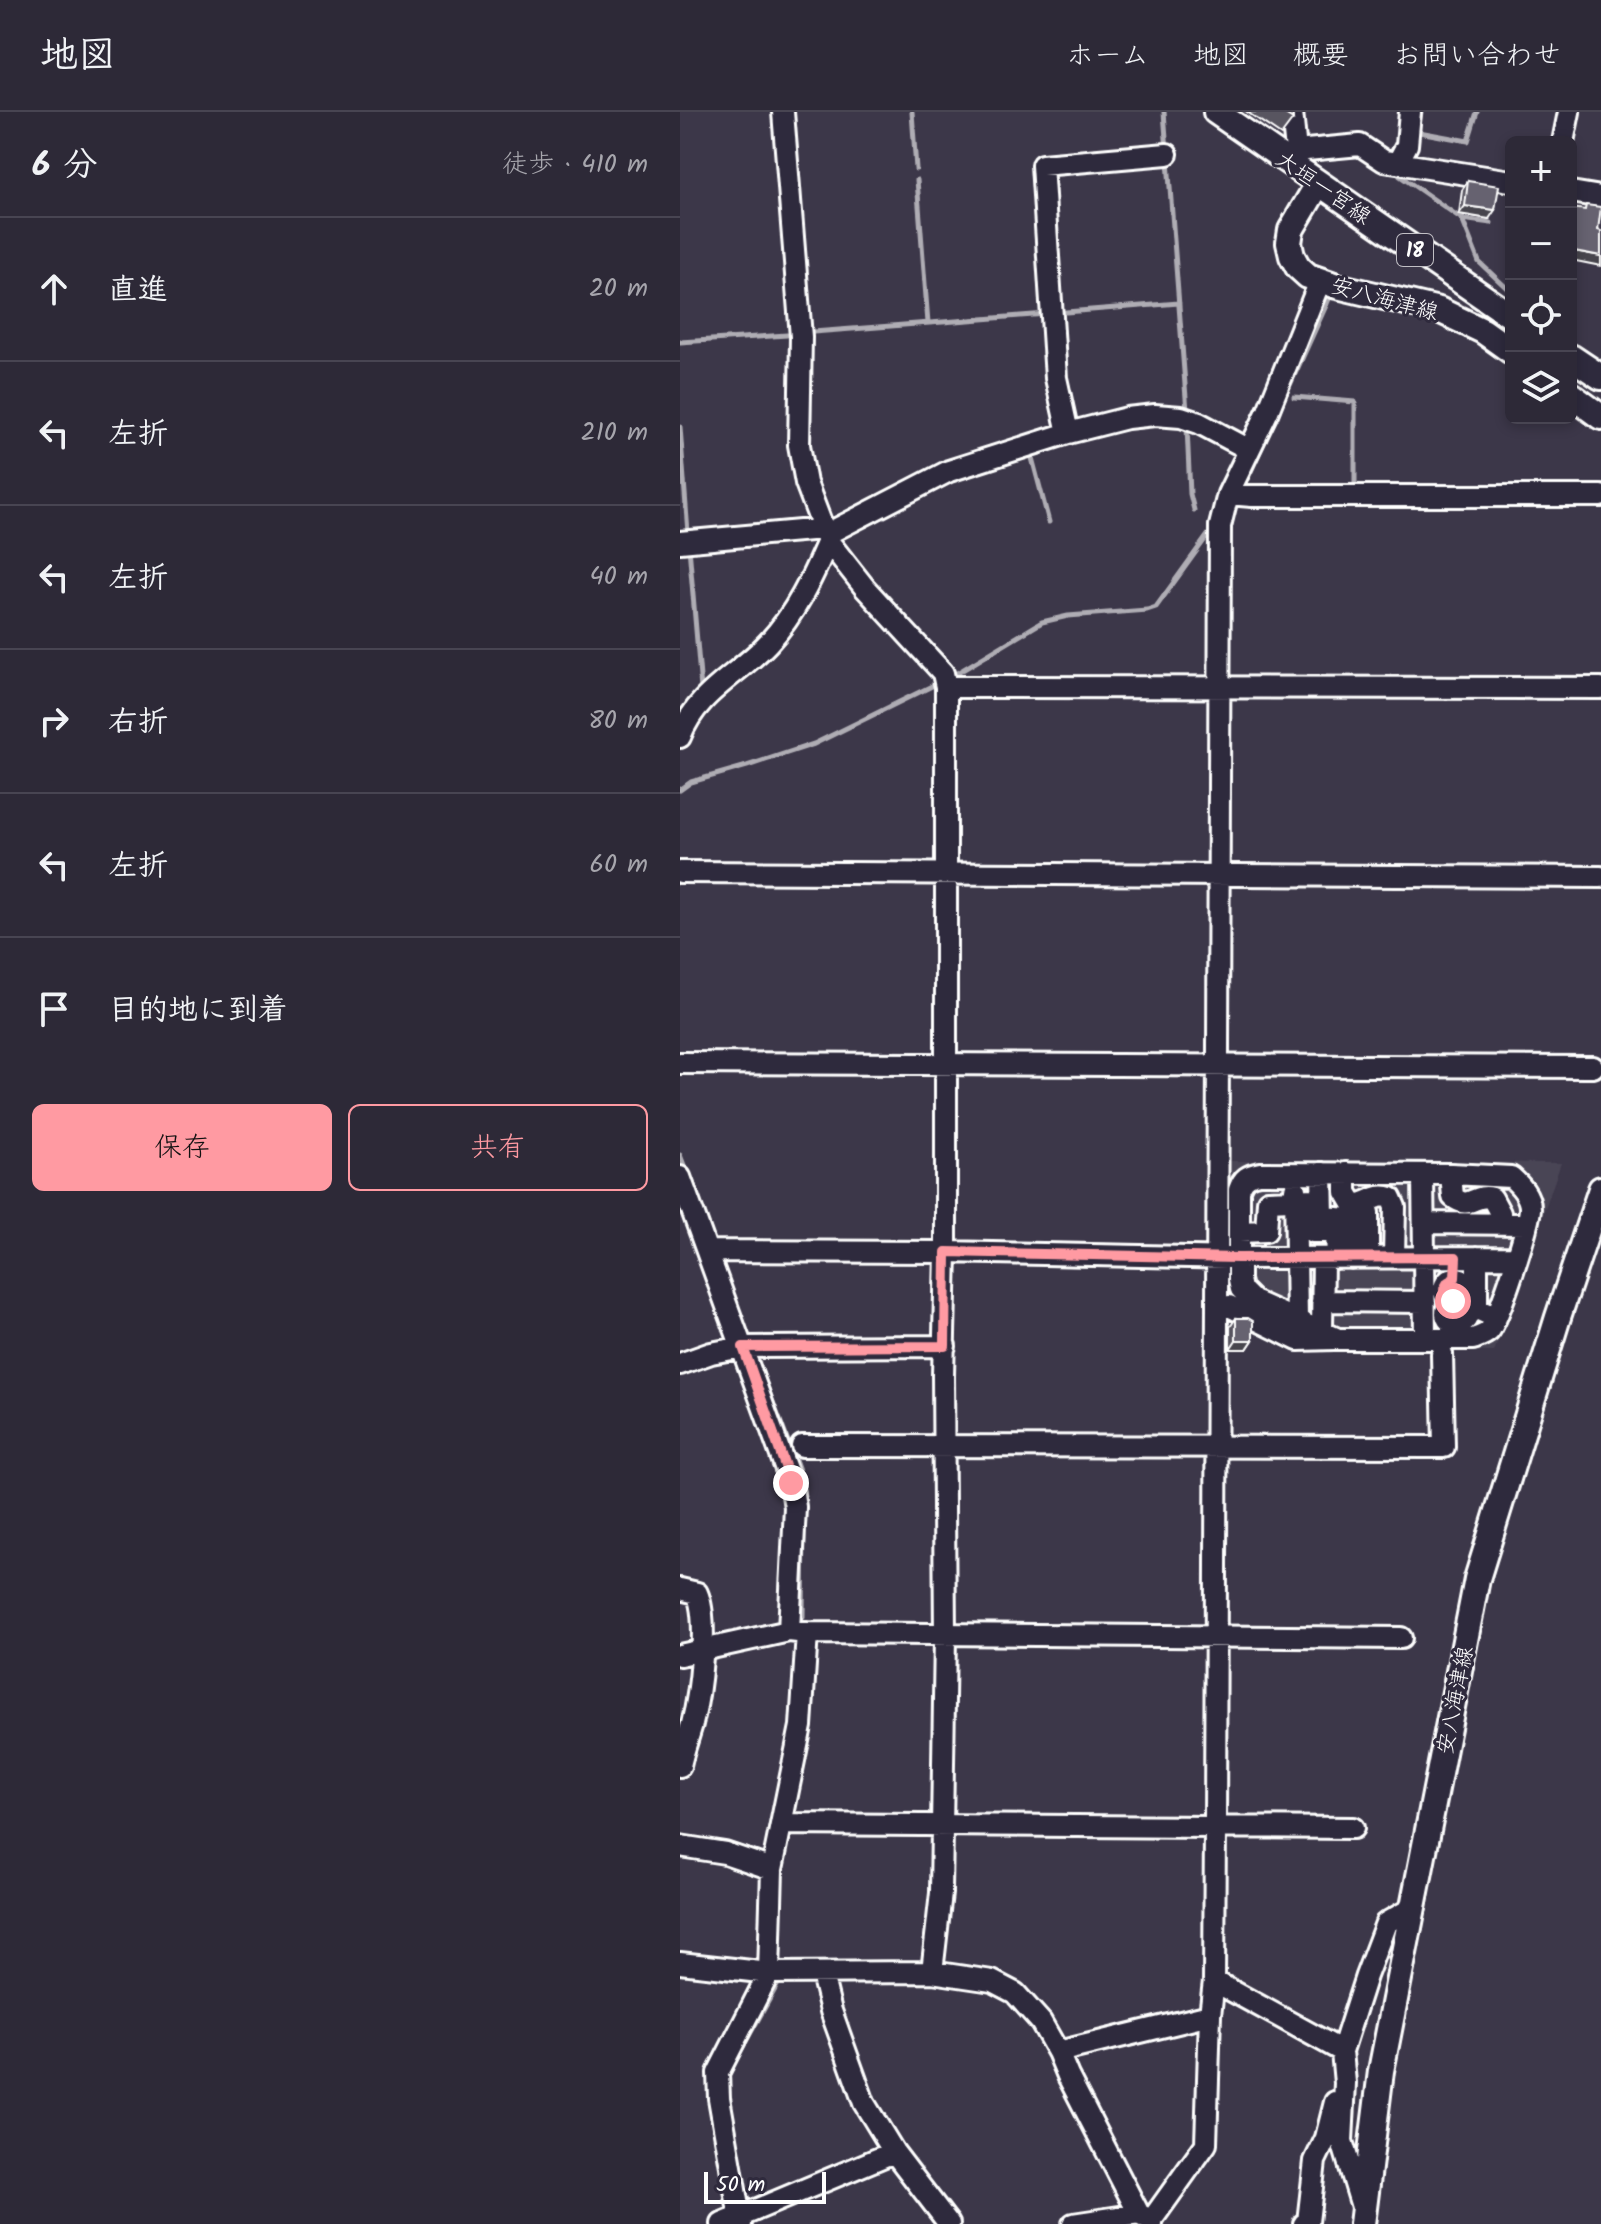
<!DOCTYPE html>
<html lang="ja">
<meta charset="utf-8">
<style>
:root{--surface:#2d2937;--page:#393542;--text:#f1f3f6;--muted:#a7a6ad;--line:#484552;--accent:#ff9aa2}
body{margin:0;font-family:Kalam,"Klee One",sans-serif;background:var(--page);color:var(--text)}
.controls{position:absolute;right:24px;top:24px;display:grid;overflow:hidden;border-radius:12px;box-shadow:0 4px 12px #0003}
.controls button{width:72px;height:72px;display:grid;place-items:center;padding:0;border:0;border-bottom:2px solid var(--line);background:var(--surface);color:var(--text);font:40px sans-serif}
.scale{position:absolute;left:24px;bottom:20px;width:122px;box-sizing:border-box;padding-left:8px;border:4px solid #fff;border-top:0;font-size:22px;line-height:28px;white-space:nowrap;color:#fff;-webkit-text-stroke:6px #2f2a3d;paint-order:stroke}
.stop{position:absolute;width:24px;height:24px;margin:-18px;border:6px solid #ff9aa2;border-radius:50%;background:#fff}
.stop.end{background:#ff9aa2;border-color:#fff;box-shadow:0 2px 8px #0008}
.list{margin:0;padding:0;list-style:none}
h2{display:flex;justify-content:space-between;align-items:center;height:104px;margin:0;padding:0 32px;font-size:34px}
h2 small{font-size:26px;font-weight:400;color:var(--muted)}
.list li{display:grid;grid-template-columns:52px 1fr auto;gap:24px;align-items:center;box-sizing:border-box;height:144px;padding:0 32px;border-top:2px solid var(--line)}
.list b{display:block;font-size:30px;white-space:nowrap}
.list em{font-size:26px;font-style:normal;color:var(--muted)}
.actions{display:flex;gap:16px;padding:24px 32px}
.actions a{flex:1;padding:18px 0;border:2px solid var(--accent);border-radius:12px;text-align:center;font-size:28px;color:var(--accent)}
.actions .main{background:var(--accent);color:#111}
.icon{flex:none;width:44px;height:44px;fill:none;stroke:currentColor;stroke-width:2;stroke-linecap:round;stroke-linejoin:round}
.map{position:relative;flex:none;width:921px;height:2112px;overflow:hidden}
header{display:flex;align-items:center;gap:48px;box-sizing:border-box;height:112px;padding:0 40px;background:var(--surface);border-bottom:2px solid var(--line)}
header strong{font-size:38px}
nav{display:flex;gap:44px;margin-inline-start:auto;font-size:28px}
main{display:flex}
aside{flex:1;background:var(--surface)}
.map>svg:first-child{display:block}
.built{fill:#494455}
.lines{fill:none;stroke-linecap:round;stroke-linejoin:round}
.stream{stroke:#afadb4;stroke-width:5}
.minor-casing{stroke:#fff;stroke-width:26}
.major-casing{stroke:#fff;stroke-width:30}
.minor{stroke:#2f2a3d;stroke-width:20}
.major{stroke:#2f2a3d;stroke-width:24}
.wall{fill:#585460;stroke:#fff;stroke-width:2}
.shaded-wall{fill:#47454e;stroke:#fff;stroke-width:2}
.building{fill:#666270;stroke:#fff;stroke-width:2}
.route{stroke:#ff9aa2;stroke-width:10}
.labels{text-anchor:middle;stroke-width:6;stroke-linejoin:round;paint-order:stroke}
.shield{fill:#2f2a3d;stroke:#c1bfc5;stroke-width:2}
.shield-label{font-size:20px;font-weight:bold;fill:#fff}
.street-label{font-size:22px;fill:#fff;stroke:#2f2a3d}
</style>
<header>
<strong>地図</strong>
<nav><a>ホーム</a><a>地図</a><a>概要</a><a>お問い合わせ</a></nav>
</header>
<main>
<aside>
<h2>6 分<small>徒歩 · 410 m</small></h2>
<ul class="list">
<li><svg class="icon" aria-label="ahead" viewBox="0 0 24 24"><path d="M12 20V5M6 11l6-6 6 6"/></svg><div><b>直進</b></div><em>20 m</em></li>
<li><svg class="icon" aria-label="left" viewBox="0 0 24 24"><path d="M17 20v-9H6M10 6l-5 5 5 5"/></svg><div><b>左折</b></div><em>210 m</em></li>
<li><svg class="icon" aria-label="left" viewBox="0 0 24 24"><path d="M17 20v-9H6M10 6l-5 5 5 5"/></svg><div><b>左折</b></div><em>40 m</em></li>
<li><svg class="icon" aria-label="right" viewBox="0 0 24 24"><path d="M7 20v-9h11M14 6l5 5-5 5"/></svg><div><b>右折</b></div><em>80 m</em></li>
<li><svg class="icon" aria-label="left" viewBox="0 0 24 24"><path d="M17 20v-9H6M10 6l-5 5 5 5"/></svg><div><b>左折</b></div><em>60 m</em></li>
<li><svg class="icon" aria-label="arrive" viewBox="0 0 24 24"><path d="M6 21V4h12l-3 4 3 4H6"/></svg><div><b>目的地に到着</b></div></li>
</ul>
<div class="actions"><a class="main">保存</a><a>共有</a></div>
</aside>
<div class="map">
<svg width="921" height="2112" viewBox="0 0 921 2112">
<rect width="100%" height="100%" fill="#3c3749"/>
<filter id="ink" filterUnits="userSpaceOnUse"><feTurbulence type="fractalNoise" baseFrequency=".0125" numOctaves="2"/><feDisplacementMap in="SourceGraphic" scale="16" xChannelSelector="R" yChannelSelector="G"/><feConvolveMatrix kernelMatrix="1 2 1 2 8 2 1 2 1" color-interpolation-filters="sRGB"/></filter>
<g filter="url(#ink)">
<path class="built" d="M 549,1049 L 881,1051 L 814,1240 L 615,1236 L 548,1204 Z"/>
<g class="lines">
<path class="stream" d="M 232,0 L 236,57
M 484,0 L 487,39
M 739,20 L 788,29 L 797,0
M 735,34 L 741,0
M 488,49 L 507,299
M 720,64 L 782,107 L 799,150 L 831,180
M 237,68 L 248,211
M 782,107 L 811,111
M 386,200 L 499,191
M 133,220 L 367,202
M 0,230 L 107,223
M 614,285 L 675,290 L 675,377 L 673,377
M 0,315 L 8,421
M 505,315 L 507,315 L 510,382 L 514,398
M 351,342 L 369,410
M 568,366 L 649,187
M 9,435 L 21,577 L 18,580
M 68,536 L 89,515
M 269,566 L 362,510 L 388,504 L 467,498 L 476,495 L 528,423
M 0,602 L 9,590
M 0,678 L 11,670 L 67,654 L 134,632 L 260,570
M 0,1043 L 7,1061
M 75,1243 L 122,1366 L 124,1389
M 123,1505 L 124,1410
M 54,1951 L 99,1870"/>
<defs>
<path id="minor" d="M 103,0 L 121,225 L 119,333 L 126,371 L 148,429 L 185,476 L 263,561 L 266,575 L 266,1140 L 263,1264 L 265,1523 L 261,1781 L 252,1860
M 883,30 L 889,0
M 616,39 L 680,33 L 704,49 L 831,69
M 612,50 L 616,39 L 612,0
M 718,50 L 727,33 L 730,0
M 891,80 L 921,85
M 388,321 L 376,266 L 362,53 L 487,42
M 548,382 L 572,384 L 921,384
M 145,423 L 269,359 L 388,321 L 447,306 L 475,303 L 501,305 L 519,311 L 568,337
M 0,430 L 142,417
M 266,575 L 921,576
M 0,625 C 17,580 57,564 88,531 C 116,501 132,466 148,429
M 0,760 L 921,765
M 0,951 L 913,955
M 580,1061 L 771,1062 L 831,1065 C 840,1073 850,1083 850,1096 C 850,1110 818,1210 809,1219 C 805,1223 798,1225 793,1227 L 658,1227 L 573,1189 L 561,1177 L 559,1168 L 559,1078 C 563,1066 568,1063 580,1061 Z
M 642,1061 L 643,1105 L 670,1107 L 671,1146
M 666,1061 L 666,1080 L 673,1092 C 689,1094 694,1080 711,1086 L 715,1095 L 714,1145
M 743,1062 L 745,1226
M 771,1062 L 773,1085 C 790,1099 794,1081 812,1086 L 820,1101 L 820,1111
M 0,1065 L 111,1371 L 115,1395 L 109,1519
M 615,1077 L 617,1209
M 744,1111 L 846,1112
M 559,1120 L 586,1119 L 588,1089 L 633,1087 L 632,1120 L 656,1120 L 657,1146
M 28,1139 L 266,1140 L 558,1146 L 837,1145
M 688,1145 L 688,1100
M 797,1145 L 797,1197 L 816,1206
M764 1178a12 12 0 1 1 24 0a12 12 0 1 1-24 0Z
M 642,1189 L 745,1190
M766 1201a11 11 0 1 1 22 0a11 11 0 1 1-22 0Z
M 549,1194 L 618,1228 L 654,1227
M 642,1219 L 643,1146
M 0,1252 L 31,1241 L 63,1235 L 265,1234
M 122,1334 L 764,1335 L 762,1242
M 0,1477 L 17,1481 C 29,1508 20,1582 12,1612 C 8,1626 3,1639 0,1654
M 0,1543 L 109,1519 L 127,1521 L 721,1526
M 102,1712 L 673,1716
M 0,1734 L 45,1741 L 92,1757 L 89,1861 L 38,1961 L 39,1986 L 61,2112
M 92,1757 L 121,1614 L 127,1521
M 0,1851 L 89,1861 L 252,1860 L 312,1869 L 335,1881 L 361,1910 L 378,1940 L 388,1964 L 459,2102 L 471,2109 L 472,2112
M 142,1862 L 151,1899 L 184,1991 L 214,2040 L 269,2112
M 534,1869 L 662,1939 L 665,1971 L 662,2029 L 683,2098
M 662,1939 L 686,1864 L 706,1811 L 734,1795
M 378,1940 L 530,1903 L 534,1869 L 535,1715 L 540,414 L 548,382 L 588,299 L 640,169
M 471,2109 L 526,2032 L 530,1903
M 42,2112 L 214,2040
M 393,2112 L 459,2102
M 624,2112 L 628,2110 L 635,2049 L 646,2026 L 655,1990"/>
<path id="major" d="M 536,0 L 831,204
M 638,72 L 611,118 L 609,131 L 612,144 L 618,155 L 628,164 L 657,174 L 759,198 L 803,219 L 831,239
M 891,245 L 921,265
M 891,283 L 921,305
M 682,2112 L 701,1959 L 797,1467 L 878,1205 L 921,1077"/>
</defs>
<use href="#minor" class="minor-casing"/>
<use href="#major" class="major-casing"/>
<use href="#minor" class="minor"/>
<use href="#major" class="major"/>
</g>
<path class="wall" d="M 567,0 L 612,0 L 613,7 L 601,23 Z
M 788,69 L 809,107 L 779,102 L 782,78 Z
M 556,1206 L 573,1228 L 567,1237 L 550,1237 L 550,1215 Z"/>
<path class="shaded-wall" d="M 785,94 L 815,98 L 809,107 L 779,102 Z
M 894,139 L 921,144 L 921,154 L 891,148 Z
M 556,1228 L 573,1228 L 567,1237 L 550,1237 Z"/>
<path class="building" d="M 602,0 L 612,0 L 613,7 Z
M 839,24 L 870,29 L 870,30 L 838,30 Z
M 788,69 L 819,74 L 815,98 L 785,94 Z
M 906,93 L 921,95 L 918,118 L 921,119 L 921,144 L 894,139 L 891,150 L 891,96 L 905,98 Z
M 556,1206 L 568,1206 L 573,1209 L 573,1228 L 556,1228 Z"/>
</g>
<g class="lines" filter="url(#ink)">
<path class="route" d="M 111,1371 L 63,1235 L 265,1234 L 266,1140 L 558,1146 L 776,1145 L 775,1166 L 768,1170 L 764,1177 L 766,1184 L 773,1189"/>
</g>
<g class="labels">
<rect class="shield" x="717" y="122" width="36" height="32" rx="6"/>
<g class="shield-label">
<text x="735" y="145">18</text>
</g>
<g class="street-label">
<text transform="translate(644 75) rotate(35)" y="8">大垣一宮線</text>
<text transform="translate(705 186) rotate(15)" y="8">安八海津線</text>
<text transform="translate(774 1588) rotate(-79)" y="8">安八海津線</text>
</g>
</g>
</svg>
<div class="controls">
<button>+</button>
<button>−</button>
<button><svg class="icon" aria-label="locate" viewBox="0 0 24 24"><circle cx="12" cy="12" r="6"/><path d="M12 2v4M12 18v4M2 12h4M18 12h4"/></svg></button>
<button><svg class="icon" aria-label="layers" viewBox="0 0 24 24"><path d="M12 4l9 5-9 5-9-5zM3 14l9 5 9-5"/></svg></button>
</div>
<div class="scale">50 m</div>
<div class="stop" style="left:773px;top:1189px"></div>
<div class="stop end" style="left:111px;top:1371px"></div>
</div>
</main>
